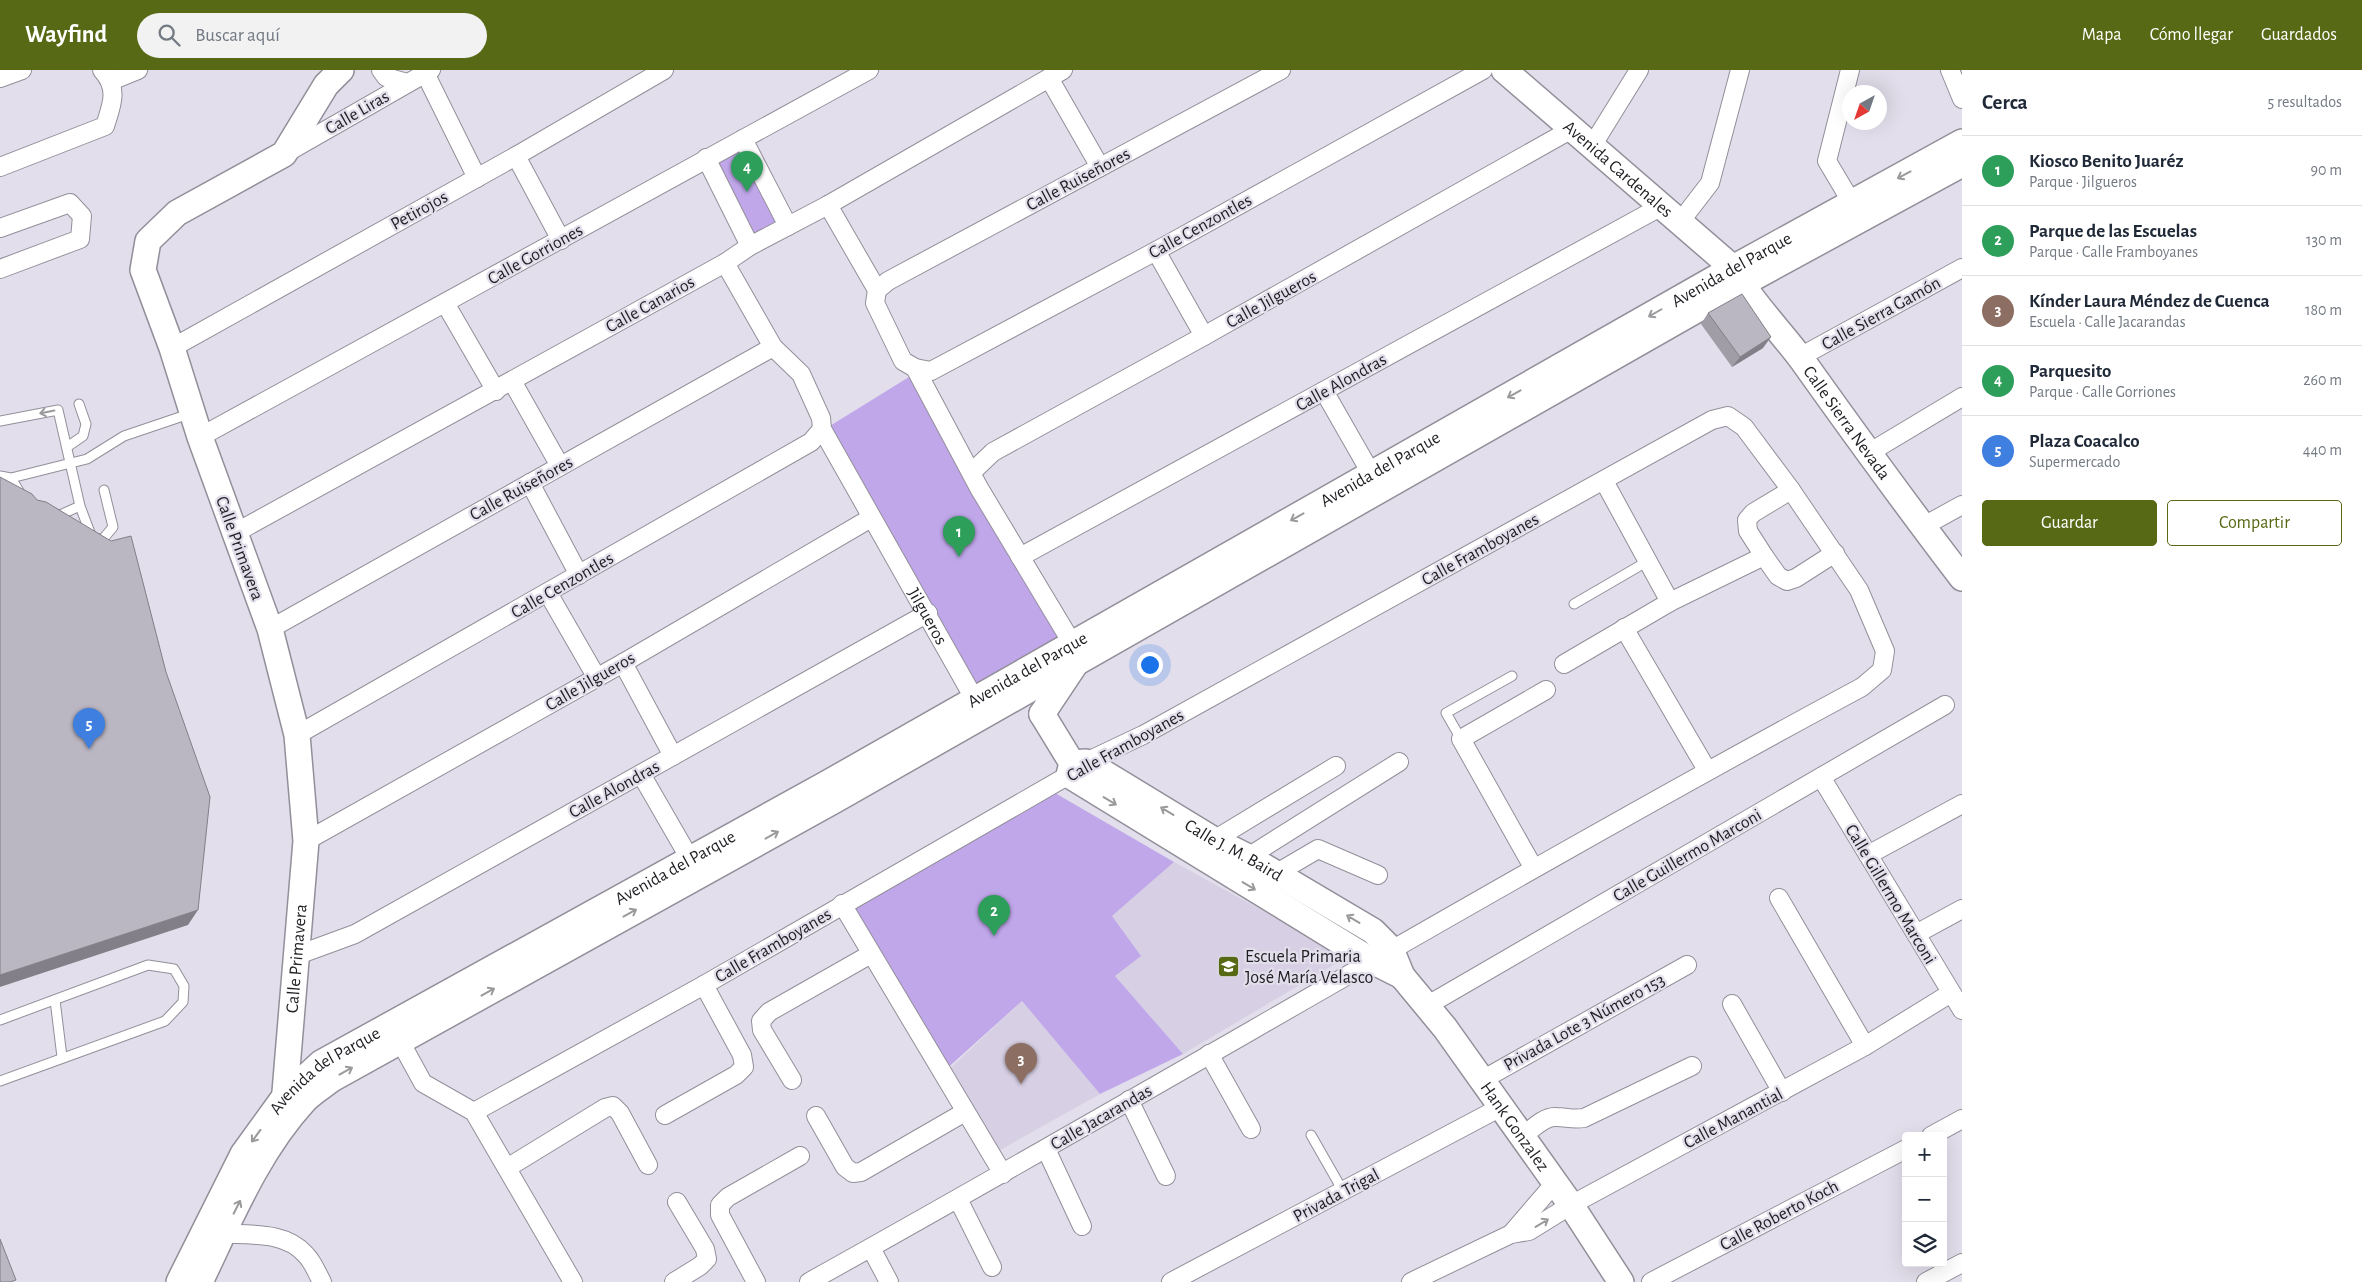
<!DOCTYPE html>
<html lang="es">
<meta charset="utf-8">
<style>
:root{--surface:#fff;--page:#f2f2f3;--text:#1f2937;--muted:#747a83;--line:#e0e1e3;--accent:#576914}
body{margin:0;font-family:"Alegreya Sans",sans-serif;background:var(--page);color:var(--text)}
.controls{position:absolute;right:15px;bottom:15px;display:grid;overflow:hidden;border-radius:5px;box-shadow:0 5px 20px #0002}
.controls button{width:45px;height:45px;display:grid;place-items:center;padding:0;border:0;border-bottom:1px solid var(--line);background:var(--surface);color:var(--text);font:25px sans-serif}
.compass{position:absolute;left:1842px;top:15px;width:45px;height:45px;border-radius:50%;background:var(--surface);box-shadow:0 5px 20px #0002;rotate:220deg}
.you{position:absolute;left:1149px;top:594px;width:18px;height:18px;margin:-12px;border:4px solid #fff;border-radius:50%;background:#1a73e8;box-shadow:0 0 0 8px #1a73e833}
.badge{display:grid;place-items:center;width:32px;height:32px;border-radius:50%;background:var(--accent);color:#fff;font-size:16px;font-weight:700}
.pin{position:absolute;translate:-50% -41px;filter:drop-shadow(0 1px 2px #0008)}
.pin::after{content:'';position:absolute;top:26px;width:18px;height:15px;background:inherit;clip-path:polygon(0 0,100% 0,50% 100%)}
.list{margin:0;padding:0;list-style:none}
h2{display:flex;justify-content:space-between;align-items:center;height:65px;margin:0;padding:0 20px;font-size:21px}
h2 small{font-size:16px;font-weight:400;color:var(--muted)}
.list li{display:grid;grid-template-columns:32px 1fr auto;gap:15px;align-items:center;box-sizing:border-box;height:70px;padding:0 20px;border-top:1px solid var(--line)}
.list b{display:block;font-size:19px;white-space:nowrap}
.list p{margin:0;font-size:16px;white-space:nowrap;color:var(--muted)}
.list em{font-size:16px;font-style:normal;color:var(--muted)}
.actions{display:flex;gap:10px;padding:15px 20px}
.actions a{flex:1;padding:11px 0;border:1px solid var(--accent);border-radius:5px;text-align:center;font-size:18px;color:var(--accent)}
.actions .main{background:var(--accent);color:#fff}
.icon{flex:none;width:28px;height:28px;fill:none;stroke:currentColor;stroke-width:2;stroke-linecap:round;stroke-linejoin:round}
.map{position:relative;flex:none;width:1962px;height:1212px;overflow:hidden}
header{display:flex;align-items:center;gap:30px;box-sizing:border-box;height:70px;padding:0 25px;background:var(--accent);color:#fff}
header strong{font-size:24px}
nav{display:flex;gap:28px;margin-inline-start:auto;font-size:18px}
.search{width:350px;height:45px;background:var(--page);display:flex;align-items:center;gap:12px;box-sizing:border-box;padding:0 18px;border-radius:28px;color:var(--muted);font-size:19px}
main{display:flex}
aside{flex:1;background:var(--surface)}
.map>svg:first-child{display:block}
.built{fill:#d7d0e4}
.green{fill:#c0a7ea}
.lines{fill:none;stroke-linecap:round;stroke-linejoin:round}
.lane-casing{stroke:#938f9a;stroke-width:11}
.street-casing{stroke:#938f9a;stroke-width:20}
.secondary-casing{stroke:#938f9a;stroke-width:28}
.lane{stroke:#fff;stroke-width:9}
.street{stroke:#fff;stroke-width:18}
.secondary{stroke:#fff;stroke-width:25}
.wall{fill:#a09da7}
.shaded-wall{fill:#827f88}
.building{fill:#bab6c2;stroke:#827f88}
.oneway{stroke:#9a9a9c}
.labels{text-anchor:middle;stroke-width:4.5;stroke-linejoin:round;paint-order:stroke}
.street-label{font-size:18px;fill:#1f1e22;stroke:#e2deeb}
.poi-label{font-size:18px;fill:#1f1e22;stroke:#e2deeb;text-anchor:start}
</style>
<header>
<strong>Wayfind</strong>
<div class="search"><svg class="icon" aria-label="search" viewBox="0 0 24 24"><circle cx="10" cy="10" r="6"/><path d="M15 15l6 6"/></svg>Buscar aquí</div>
<nav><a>Mapa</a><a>Cómo llegar</a><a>Guardados</a></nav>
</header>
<main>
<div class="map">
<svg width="1962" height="1212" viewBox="0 0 1962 1212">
<rect width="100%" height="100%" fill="#e2deeb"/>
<path class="built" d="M 1174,792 L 1347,887 L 1183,984 L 1115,906 L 1112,846 Z
M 1022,931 L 1100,1024 L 991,1085 L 944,1004 Z"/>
<path class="green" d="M 743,69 L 788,156 L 750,176 L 706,88 Z
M 917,302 L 1071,573 L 976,629 L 825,359 Z
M 1055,723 L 1174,792 L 1112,846 L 1141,886 L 1115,906 L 1183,984 L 1100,1024 L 1022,931 L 943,1002 L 842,834 Z"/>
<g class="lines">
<defs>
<path id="lane" d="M 0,351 L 58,340 L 80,436 L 60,445 L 55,444
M 67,377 L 83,366 L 86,354 L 79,334
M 0,406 L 11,408 L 87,389 L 124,366 L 192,343
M 11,408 L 22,426
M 80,436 L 92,468 L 103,469 L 113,457 L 104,420
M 1574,534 L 1648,491
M 1461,669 L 1446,643 L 1512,606
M 55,930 L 62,987
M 0,950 L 148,895 L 174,899 L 184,916 L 183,932 L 165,951 L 0,1011
M 1311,1065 L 1343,1121"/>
<g id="street">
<path d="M 381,0 L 386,7 L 407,13"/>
<path d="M 1850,0 L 1827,91 L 1852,133"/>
<path d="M 1950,0 L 1962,29"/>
<path d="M 425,3 L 477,108"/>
<path d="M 0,8 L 22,0"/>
<path d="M 1049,8 L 1100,97"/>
<path d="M 111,11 L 138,0"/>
<path d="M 743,69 L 788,156"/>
<path d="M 1592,76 L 1639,0"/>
<path d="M 286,83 L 431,0"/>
<path d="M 516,86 L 561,170"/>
<path d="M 706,88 L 750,176"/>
<path d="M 0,97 L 105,56 C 112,34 119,19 102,0"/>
<path d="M 828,135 L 877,220 L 875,233 L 903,291 L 915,298 L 979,418 L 1072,573"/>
<path d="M 1680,152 L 1710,113 L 1740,0"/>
<path d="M 0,158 L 70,133 L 82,146 L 80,169 L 0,199"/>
<path d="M 1156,181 L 1204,266"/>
<path id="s1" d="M 725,193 L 773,277 L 801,304 L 821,348 L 822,359 L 975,630"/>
<path d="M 877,220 L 888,211 L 1281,0"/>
<path d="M 445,233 L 496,321"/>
<path d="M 172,278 L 516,86 L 664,0"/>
<path d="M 1800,287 L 1962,198"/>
<path d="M 915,298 L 931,301 L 1156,181 L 1483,0"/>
<path d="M 512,311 L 560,396"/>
<path d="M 1324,321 L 1372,405"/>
<path d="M 200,367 L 869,0"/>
<path d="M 1867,384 L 1962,327"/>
<path d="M 972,402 L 993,382 L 1204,266 L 1572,59"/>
<path d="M 1604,411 L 1670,532"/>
<path d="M 530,413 L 579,505"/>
<path d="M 1922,457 L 1962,435"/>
<path d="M 235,463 L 725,193 L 750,176 L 828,135 L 1063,0"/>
<path d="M 1764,486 L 1748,461 L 1747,450 L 1753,443 L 1791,420"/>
<path d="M 1020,487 L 1662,136"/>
<path d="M 548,523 L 597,608"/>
<path d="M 1624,558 L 1707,700"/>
<path d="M 270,559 L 773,277"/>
<path d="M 623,593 L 673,686"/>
<path d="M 1564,594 L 1670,532 L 1764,486 L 1778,506 L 1787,511 L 1796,508 L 1835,483"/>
<path d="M 297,665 L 811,372 L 822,359"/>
<path d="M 641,704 L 690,789"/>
<path d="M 1821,707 L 1962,940"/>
<path d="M 1214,770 L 1336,696"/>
<path d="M 306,771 L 623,593 L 871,448"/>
<path d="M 1868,785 L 1962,734"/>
<path d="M 1248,787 L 1399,692"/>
<path d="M 1533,797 L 1461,669 L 1546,620"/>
<path d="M 1277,803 L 1318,779 L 1378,805"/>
<path d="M 1779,828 L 1865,976"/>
<path d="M 842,834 L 1003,1104"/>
<path d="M 1916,864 L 1962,839"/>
<path d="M 295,886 L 355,864 L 928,543"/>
<path d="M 1732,934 L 1782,1022"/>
<path d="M 1428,935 L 1945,635"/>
<path d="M 400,971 L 423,1013 L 474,1042 L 573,1212"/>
<path d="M 1209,984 L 1251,1059"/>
<path d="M 792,1010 L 762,960 L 761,951 L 769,942 L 871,884"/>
<path d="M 1482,1010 L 1687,895"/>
<path d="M 1129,1030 L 1166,1106"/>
<path d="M 474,1042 L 704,915 L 1069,705 L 1086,692 L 1143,665 L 1712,350 L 1728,346 L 1744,357 L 1791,420 L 1859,520 L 1885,581 L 1882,600 L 1862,617 C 1507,808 1162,1016 809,1212"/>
<path d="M 665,1045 L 736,1005 L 744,997 L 742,985 L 704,915"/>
<path d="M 816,1046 L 845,1097 L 853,1103 L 861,1102 L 965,1042"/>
<path d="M 1931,1066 L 1962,1049"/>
<path d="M 1522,1067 C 1531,1060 1544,1046 1556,1047 C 1567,1047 1572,1050 1584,1048 L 1692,996"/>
<path d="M 1046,1079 L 1082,1156"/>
<path d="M 507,1098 L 605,1038 L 613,1036 L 620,1043 L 648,1095"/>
<path d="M 958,1129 L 992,1197"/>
<path d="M 214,1163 C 244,1166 284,1159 306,1185 C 313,1192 317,1203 322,1212"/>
<path d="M 1511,1164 L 1554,1114"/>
<path d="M 871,1178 L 889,1212"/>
<path d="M 674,1212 L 700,1196 L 707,1189 L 705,1179 L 677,1132"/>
<path d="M 756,1212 L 720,1145 L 720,1135 L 728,1127 L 800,1086"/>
<path d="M 1171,1212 L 1501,1037"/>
<path d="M 1411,1212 L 1511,1164 L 1529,1161 L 1571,1135 L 1865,976 L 1951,923"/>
<path d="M 1651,1212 L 1906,1079"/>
<path d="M 1926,1212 L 1962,1193"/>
</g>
<g id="secondary">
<path id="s2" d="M 1504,0 L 1733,198 C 1751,232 1779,259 1802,290 C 1854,363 1907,436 1962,508"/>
<path d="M 1042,644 L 1072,693 L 1069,705 L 1372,891 L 1402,906"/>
<path d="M 1042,644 L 1074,596"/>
<path id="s3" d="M 1072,693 L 1086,692 L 1214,770 L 1248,787 L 1373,861 L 1391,879 L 1402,906 L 1445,958 L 1571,1135 L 1621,1212"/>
<path id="s4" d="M 284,1034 L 306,771 L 297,665 L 270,559 L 200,367 L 172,278 L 143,200 L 148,171 L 177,143 L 284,84 L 326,15 L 341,0"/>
<path id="s5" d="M 179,1212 L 243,1084 L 285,1026 L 321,993 L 826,714 L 1733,198 L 1962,72"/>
<path d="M 200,1212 C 230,1150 257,1082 305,1030 C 313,1022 323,1016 332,1009 L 835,730 L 1742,214 L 1962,94"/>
</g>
</defs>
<use href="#lane" class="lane-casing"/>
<use href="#street" class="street-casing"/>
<use href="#secondary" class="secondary-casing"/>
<use href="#lane" class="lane"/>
<use href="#street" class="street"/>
<use href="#secondary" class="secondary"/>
</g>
<path class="wall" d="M 1708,243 L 1763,278 L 1732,297 L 1701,254 Z"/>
<path class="shaded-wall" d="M 1771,267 L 1763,278 L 1732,297 L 1740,287 Z
M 198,840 L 188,855 L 0,917 L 0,905 Z"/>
<path class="building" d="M 1742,224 L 1771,267 L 1740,287 L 1708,243 Z
M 0,407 L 32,424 L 37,430 L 46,432 L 111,471 L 131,466 L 166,602 L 210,727 L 198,840 L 0,905 Z
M 0,1169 L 16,1210 L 10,1212 L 0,1212 Z"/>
<defs><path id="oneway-shaft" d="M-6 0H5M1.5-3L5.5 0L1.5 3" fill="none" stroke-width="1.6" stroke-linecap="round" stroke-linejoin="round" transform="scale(1.25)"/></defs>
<g class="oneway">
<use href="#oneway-shaft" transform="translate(1904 105) rotate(152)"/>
<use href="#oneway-shaft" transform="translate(1655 243) rotate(150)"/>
<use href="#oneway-shaft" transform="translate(1514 324) rotate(151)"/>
<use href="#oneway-shaft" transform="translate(47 342) rotate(169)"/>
<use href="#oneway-shaft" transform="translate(1297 447) rotate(151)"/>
<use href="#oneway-shaft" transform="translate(1110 731) rotate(31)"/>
<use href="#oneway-shaft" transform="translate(1167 741) rotate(-149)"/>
<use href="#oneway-shaft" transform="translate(772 765) rotate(-29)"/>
<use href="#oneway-shaft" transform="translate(1249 816) rotate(31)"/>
<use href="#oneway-shaft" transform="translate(630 843) rotate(-29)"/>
<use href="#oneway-shaft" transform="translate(1353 849) rotate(-149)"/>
<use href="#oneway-shaft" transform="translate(488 922) rotate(-29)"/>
<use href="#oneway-shaft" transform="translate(346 1001) rotate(-29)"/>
<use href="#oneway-shaft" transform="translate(256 1066) rotate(126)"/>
<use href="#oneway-shaft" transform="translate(237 1137) rotate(-63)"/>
<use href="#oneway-shaft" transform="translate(1542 1153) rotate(-31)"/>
</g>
<defs>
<symbol id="school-square" viewBox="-11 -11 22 22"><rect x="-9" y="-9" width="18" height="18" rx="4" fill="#576914" stroke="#e2deeb"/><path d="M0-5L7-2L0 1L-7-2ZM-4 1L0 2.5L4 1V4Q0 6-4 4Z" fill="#fff"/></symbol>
</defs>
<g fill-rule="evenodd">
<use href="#school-square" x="1216" y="884" width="25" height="25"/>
</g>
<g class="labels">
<g class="street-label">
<text transform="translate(357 42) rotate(-30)" y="6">Calle Liras</text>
<text dy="6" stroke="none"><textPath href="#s2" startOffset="151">Avenida Cardenales</textPath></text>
<text transform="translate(1078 109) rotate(-28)" y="6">Calle Ruiseñores</text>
<text transform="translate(419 140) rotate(-29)" y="6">Petirojos</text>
<text transform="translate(1200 156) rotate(-29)" y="6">Calle Cenzontles</text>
<text transform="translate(535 184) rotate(-29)" y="6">Calle Gorriones</text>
<text dy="6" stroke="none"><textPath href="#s5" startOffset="1882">Avenida del Parque</textPath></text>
<text transform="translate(1271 229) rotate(-29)" y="6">Calle Jilgueros</text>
<text transform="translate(650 234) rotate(-29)" y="6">Calle Canarios</text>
<text transform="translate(1881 243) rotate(-29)" y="6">Calle Sierra Gamón</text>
<text transform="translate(1341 312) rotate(-29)" y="6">Calle Alondras</text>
<text dy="6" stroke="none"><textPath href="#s2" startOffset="495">Calle Sierra Nevada</textPath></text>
<text dy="6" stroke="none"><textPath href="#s5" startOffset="1478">Avenida del Parque</textPath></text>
<text transform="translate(521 418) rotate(-29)" y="6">Calle Ruiseñores</text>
<text transform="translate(240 478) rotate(70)" y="6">Calle Primavera</text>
<text transform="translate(1480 479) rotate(-29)" y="6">Calle Framboyanes</text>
<text transform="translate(562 515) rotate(-30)" y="6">Calle Cenzontles</text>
<text dy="6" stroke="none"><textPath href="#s1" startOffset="410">Jilgueros</textPath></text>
<text dy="6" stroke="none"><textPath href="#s5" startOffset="1072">Avenida del Parque</textPath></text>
<text transform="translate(590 611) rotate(-30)" y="6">Calle Jilgueros</text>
<text transform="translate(1125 675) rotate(-29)" y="6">Calle Framboyanes</text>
<text transform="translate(614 719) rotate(-29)" y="6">Calle Alondras</text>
<text dy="6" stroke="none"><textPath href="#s3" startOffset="186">Calle J. M. Baird</textPath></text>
<text transform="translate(1687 785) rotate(-30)" y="6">Calle Guillermo Marconi</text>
<text dy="6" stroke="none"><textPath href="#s5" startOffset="668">Avenida del Parque</textPath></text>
<text transform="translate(1891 824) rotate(59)" y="6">Calle Gillermo Marconi</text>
<text transform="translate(773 875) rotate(-30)" y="6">Calle Framboyanes</text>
<text dy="6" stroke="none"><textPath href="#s4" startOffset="146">Calle Primavera</textPath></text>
<text transform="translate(1584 952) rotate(-29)" y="6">Privada Lote 3 Número 153</text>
<text dy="6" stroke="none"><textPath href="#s5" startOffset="262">Avenida del Parque</textPath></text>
<text transform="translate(1101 1047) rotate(-30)" y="6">Calle Jacarandas</text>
<text transform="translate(1733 1048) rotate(-28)" y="6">Calle Manantial</text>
<text dy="6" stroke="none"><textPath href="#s3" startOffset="590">Hank Gonzalez</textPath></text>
<text transform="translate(1336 1125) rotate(-28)" y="6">Privada Trigal</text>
<text transform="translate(1779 1145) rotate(-28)" y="6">Calle Roberto Koch</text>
</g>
<g class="poi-label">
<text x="1245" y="892">Escuela Primaria<tspan x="1245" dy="21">José María Velasco</tspan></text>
</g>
</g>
</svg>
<div class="controls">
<button>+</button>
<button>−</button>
<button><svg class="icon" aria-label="layers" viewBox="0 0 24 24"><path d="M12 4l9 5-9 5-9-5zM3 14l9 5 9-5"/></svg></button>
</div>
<svg class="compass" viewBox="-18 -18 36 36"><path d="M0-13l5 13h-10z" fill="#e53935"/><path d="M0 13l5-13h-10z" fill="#747a83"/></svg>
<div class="you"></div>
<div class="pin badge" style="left:959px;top:487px;background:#2e9e5b">1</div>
<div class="pin badge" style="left:994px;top:866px;background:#2e9e5b">2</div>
<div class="pin badge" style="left:1021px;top:1014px;background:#8d6e63">3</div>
<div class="pin badge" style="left:747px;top:122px;background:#2e9e5b">4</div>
<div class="pin badge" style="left:89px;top:679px;background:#3f7fe0">5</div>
</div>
<aside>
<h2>Cerca<small>5 resultados</small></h2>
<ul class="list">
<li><span class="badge" style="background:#2e9e5b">1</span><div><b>Kiosco Benito Juaréz</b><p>Parque · Jilgueros</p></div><em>90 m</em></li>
<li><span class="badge" style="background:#2e9e5b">2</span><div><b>Parque de las Escuelas</b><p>Parque · Calle Framboyanes</p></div><em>130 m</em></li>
<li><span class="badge" style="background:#8d6e63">3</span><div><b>Kínder Laura Méndez de Cuenca</b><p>Escuela · Calle Jacarandas</p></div><em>180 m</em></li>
<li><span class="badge" style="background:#2e9e5b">4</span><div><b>Parquesito</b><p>Parque · Calle Gorriones</p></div><em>260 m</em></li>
<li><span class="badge" style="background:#3f7fe0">5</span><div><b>Plaza Coacalco</b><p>Supermercado</p></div><em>440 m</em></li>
</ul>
<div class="actions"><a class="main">Guardar</a><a>Compartir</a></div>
</aside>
</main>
